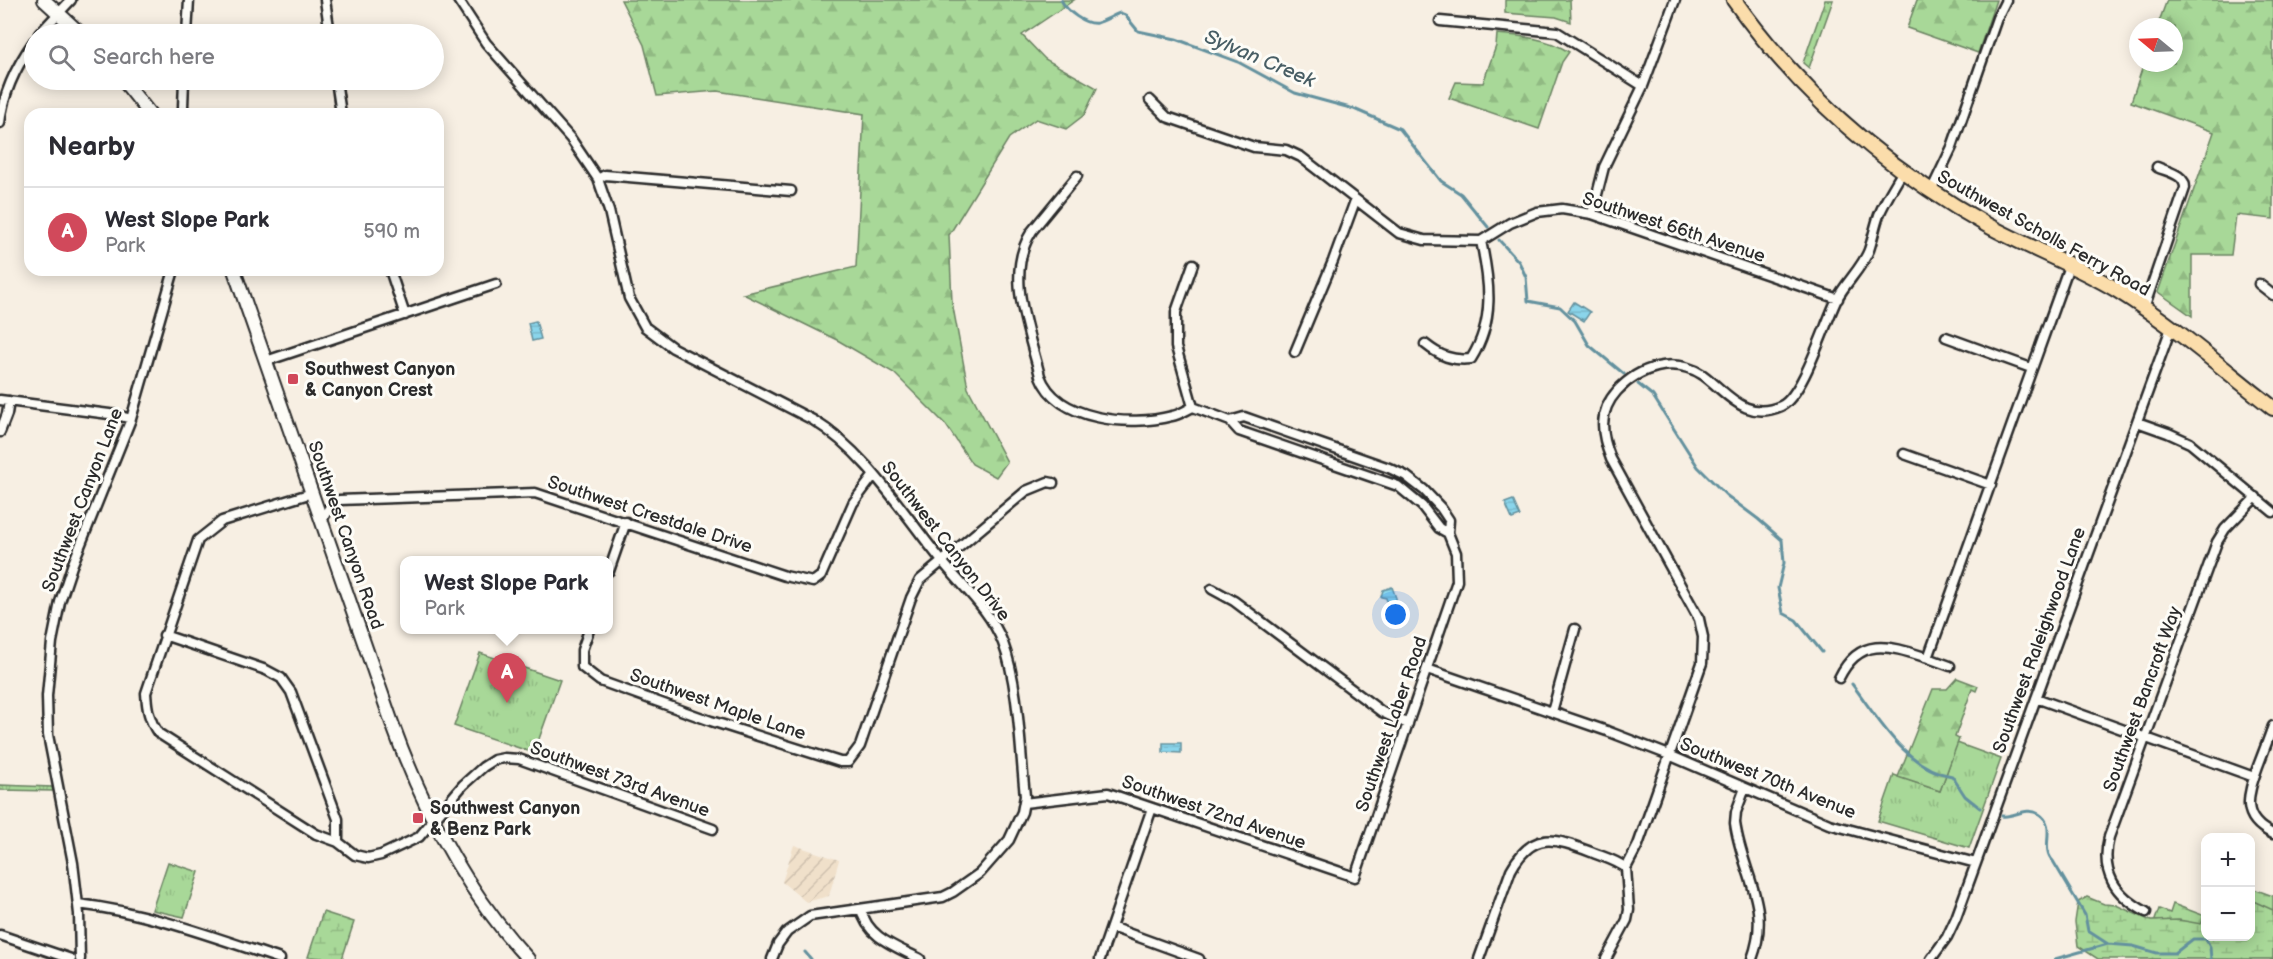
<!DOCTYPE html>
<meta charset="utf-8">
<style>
:root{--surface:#fff;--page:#f2f2f3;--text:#2b2b33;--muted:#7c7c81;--line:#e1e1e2;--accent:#d1495b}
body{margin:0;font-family:"Balsamiq Sans",sans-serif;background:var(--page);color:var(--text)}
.controls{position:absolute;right:18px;bottom:18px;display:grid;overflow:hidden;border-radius:12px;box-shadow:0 3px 15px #0003}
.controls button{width:54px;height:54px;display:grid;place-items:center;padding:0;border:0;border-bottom:2px solid var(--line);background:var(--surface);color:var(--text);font:30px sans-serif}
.compass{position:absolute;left:2129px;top:18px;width:54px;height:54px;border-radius:50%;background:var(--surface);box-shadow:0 3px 15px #0003;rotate:289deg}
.you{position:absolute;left:1396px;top:615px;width:21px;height:21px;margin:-15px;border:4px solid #fff;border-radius:50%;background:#1a73e8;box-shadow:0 0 0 9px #1a73e833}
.badge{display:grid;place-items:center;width:39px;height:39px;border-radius:50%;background:var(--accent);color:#fff;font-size:20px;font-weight:700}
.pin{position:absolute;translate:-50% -50px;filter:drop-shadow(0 2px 3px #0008)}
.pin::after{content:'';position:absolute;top:32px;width:21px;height:18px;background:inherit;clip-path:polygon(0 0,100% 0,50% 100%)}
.popup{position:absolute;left:400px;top:556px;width:213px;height:78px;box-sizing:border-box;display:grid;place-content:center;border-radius:12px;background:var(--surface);filter:drop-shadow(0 2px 4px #0005);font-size:20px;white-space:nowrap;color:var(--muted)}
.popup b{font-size:22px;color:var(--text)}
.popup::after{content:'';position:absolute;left:50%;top:100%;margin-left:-12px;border:12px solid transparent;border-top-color:var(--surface)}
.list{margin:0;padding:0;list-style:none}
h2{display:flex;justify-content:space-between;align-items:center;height:78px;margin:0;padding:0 24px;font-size:26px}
h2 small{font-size:20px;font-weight:400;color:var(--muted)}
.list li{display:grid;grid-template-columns:39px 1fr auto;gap:18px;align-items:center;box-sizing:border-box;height:90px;padding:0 24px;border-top:2px solid var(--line)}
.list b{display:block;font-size:22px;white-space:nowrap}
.list p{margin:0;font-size:20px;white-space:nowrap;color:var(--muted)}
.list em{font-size:20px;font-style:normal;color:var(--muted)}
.icon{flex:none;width:33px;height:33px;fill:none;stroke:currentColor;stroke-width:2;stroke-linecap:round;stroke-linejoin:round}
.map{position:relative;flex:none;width:2273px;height:959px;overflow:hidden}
.search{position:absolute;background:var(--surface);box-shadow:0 3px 15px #0003;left:24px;top:24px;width:420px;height:66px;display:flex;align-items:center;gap:15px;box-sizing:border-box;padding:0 21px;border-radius:33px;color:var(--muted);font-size:22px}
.panel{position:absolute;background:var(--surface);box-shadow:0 3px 15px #0003;left:24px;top:108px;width:420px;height:168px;border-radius:18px}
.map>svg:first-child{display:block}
.industrial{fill:url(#industrial-furrows)}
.grass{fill:url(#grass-tufts);stroke:#6a8262;stroke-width:1.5}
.forest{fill:url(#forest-firs);stroke:#6a8262;stroke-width:1.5}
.wetland{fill:url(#wetland-marsh);stroke:#6a8262;stroke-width:1.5}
.water{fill:url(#water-rules);stroke:#64919e;stroke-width:1.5}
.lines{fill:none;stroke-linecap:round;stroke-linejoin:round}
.stream{stroke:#64919e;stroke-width:3}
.minor-casing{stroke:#2b2b2b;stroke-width:13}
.secondary-casing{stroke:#2b2b2b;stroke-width:16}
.primary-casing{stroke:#2b2b2b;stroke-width:18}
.minor{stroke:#fdfcf7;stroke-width:8}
.secondary{stroke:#fdfcf7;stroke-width:12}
.primary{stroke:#fbddab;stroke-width:14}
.poi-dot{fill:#d1495b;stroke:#fdfcf7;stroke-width:2}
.labels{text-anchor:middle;stroke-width:6;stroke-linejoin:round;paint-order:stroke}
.street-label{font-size:18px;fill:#2b2b2b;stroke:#fdfcf7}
.poi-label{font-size:18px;font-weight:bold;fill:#2b2b2b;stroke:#fdfcf7;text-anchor:start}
.water-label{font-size:20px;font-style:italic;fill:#485e65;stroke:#fdfcf7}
</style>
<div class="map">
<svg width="2273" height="959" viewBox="0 0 2273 959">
<defs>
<pattern id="industrial-furrows" width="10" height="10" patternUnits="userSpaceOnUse" patternTransform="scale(1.5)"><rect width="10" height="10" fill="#f0e0ca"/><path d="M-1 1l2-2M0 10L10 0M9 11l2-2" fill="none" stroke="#cec0ae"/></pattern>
<pattern id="grass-tufts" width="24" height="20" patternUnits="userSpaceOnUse" patternTransform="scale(1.5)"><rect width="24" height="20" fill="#a8d898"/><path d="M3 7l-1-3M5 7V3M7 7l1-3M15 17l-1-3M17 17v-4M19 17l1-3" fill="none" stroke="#91ba83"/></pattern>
<pattern id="forest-firs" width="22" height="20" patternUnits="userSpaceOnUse" patternTransform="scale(1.5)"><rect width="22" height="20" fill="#a8d898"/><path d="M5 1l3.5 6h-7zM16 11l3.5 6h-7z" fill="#91ba83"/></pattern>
<pattern id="wetland-marsh" width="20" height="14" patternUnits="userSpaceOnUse" patternTransform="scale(1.5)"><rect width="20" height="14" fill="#a8d898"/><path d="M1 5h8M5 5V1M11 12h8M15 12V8" fill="none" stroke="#91ba83"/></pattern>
<pattern id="water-rules" width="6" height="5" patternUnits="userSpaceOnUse" patternTransform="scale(1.5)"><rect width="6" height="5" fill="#8ad5eb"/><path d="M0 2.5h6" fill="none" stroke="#77b7ca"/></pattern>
</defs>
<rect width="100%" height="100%" fill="#f7efe3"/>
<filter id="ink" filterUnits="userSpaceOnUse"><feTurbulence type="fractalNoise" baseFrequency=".0167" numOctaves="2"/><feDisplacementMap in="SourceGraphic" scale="12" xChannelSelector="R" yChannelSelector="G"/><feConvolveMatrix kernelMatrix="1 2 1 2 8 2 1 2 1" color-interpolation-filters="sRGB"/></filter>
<g filter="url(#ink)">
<path class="industrial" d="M 794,845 L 839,860 L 829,896 L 806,902 L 782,882 Z"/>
<path class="grass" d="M 480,653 L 560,680 L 534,753 L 454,726 Z
M 1957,743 L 2001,759 L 1969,848 L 1878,821 L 1894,775 L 1940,791 Z
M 0,785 L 52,787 L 53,791 L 0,790 Z
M 168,862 L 199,872 L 184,917 L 152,910 Z"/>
<path class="forest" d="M 621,0 L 1074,0 L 1022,35 L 1045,59 L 1097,88 L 1084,115 L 1066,129 L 1036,119 L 1009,138 L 949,235 L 952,302 L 968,388 L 1007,462 L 996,477 L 972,464 L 946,425 L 894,373 L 839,341 L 743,294 L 856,267 L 864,114 L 717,91 L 657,96 L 644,45 Z
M 1505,0 L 1570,0 L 1571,22 L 1556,17 L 1505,13 Z
M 1825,0 L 1833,0 L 1809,68 L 1803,63 Z
M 1917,0 L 1996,0 L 1978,53 L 1907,28 Z
M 2167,0 L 2273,0 L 2273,219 L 2236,215 L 2231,255 L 2192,255 L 2192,316 L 2158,292 L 2214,132 L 2131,102 L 2144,63 L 2174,63 L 2174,27 L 2157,27 Z
M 1497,34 C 1522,36 1547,38 1569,52 L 1562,62 L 1539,129 L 1449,98 L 1456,82 L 1483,83 L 1496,46 Z
M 1957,678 L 1978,686 L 1976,691 L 1972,689 L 1955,737 L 1959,739 L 1940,791 L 1898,777 L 1933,689 L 1947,689 Z
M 2251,888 L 2273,896 L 2273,959 L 2141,959 L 2159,909 L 2170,913 L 2173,904 L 2205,916 L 2206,936 L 2250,936 Z"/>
<path class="wetland" d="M 2087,897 L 2104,904 L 2116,905 L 2151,921 L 2179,920 L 2201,924 L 2205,917 L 2206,936 L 2250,936 L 2251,900 L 2273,910 L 2273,959 L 2098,959 L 2078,946 L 2075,922 L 2078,902 Z
M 323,912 L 354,922 L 342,959 L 308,957 Z"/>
<path class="water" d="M 1574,302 L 1590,312 L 1584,321 L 1568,311 Z
M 536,321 L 541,339 L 532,341 L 528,323 Z
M 1513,500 L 1520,516 L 1512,519 L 1505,503 Z
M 1392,587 L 1396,598 L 1397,608 L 1389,609 L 1386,598 L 1381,597 L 1383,590 Z
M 1163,743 L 1181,743 L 1181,753 L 1163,752 Z"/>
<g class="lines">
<path class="stream" d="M 1061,0 C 1067,11 1084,25 1097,23 C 1104,21 1112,16 1120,13 L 1125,15 L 1138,31 L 1176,39 L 1238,62 L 1295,93 L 1354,109 L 1400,129 L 1441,181 L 1461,194 L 1488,227
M 1499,240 L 1519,262 L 1526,277 L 1528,301 L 1560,307 L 1575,321 L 1589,345 L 1624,374
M 1638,384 L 1653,396 L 1698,467 L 1726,495 L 1758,519 L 1782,540 L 1784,563 L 1778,588 L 1783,613 L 1796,620 L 1822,652
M 1852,684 C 1878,718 1906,769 1952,776 L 1965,796 L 1980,808
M 2002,816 C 2014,818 2026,806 2039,814 C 2058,826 2039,847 2053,861 L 2085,915 L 2088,931 L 2108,944 L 2133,946 L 2157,953 L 2175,953 L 2193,939 L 2206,939 L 2210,947 L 2211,959
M 805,952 L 811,959
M 2055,959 L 2108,944"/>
<defs>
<path id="minor" d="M 325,0 L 330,34
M 458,0 L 486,43 L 571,139 L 598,179 L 609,211 L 629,298 L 645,327 L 673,348 L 813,420 C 867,453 901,511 941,560 C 962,586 991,611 1003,643 C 1019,685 1020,750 1025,796 L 1022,812 L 1009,840 L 980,873 L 953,892 L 943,897 L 810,916 L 787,932 L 778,944 L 772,959
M 1440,21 L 1557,32 L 1643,86
M 39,34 L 71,0
M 187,34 L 189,0
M 184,80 L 183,107 L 186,114
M 336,80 L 341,114
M 1150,100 L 1167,117 L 1254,147 L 1286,150 L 1301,157 L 1399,233 L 1424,240 L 1481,241 L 1510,223 L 1537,212 L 1562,209 L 1592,214 L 1838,299
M 0,123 C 3,93 17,65 34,41
M 1077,176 L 1032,231 C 1004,274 1029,330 1040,376 C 1057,421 1131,427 1172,416 C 1179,415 1186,410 1193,407 L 1230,421 L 1239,431 L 1398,486 L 1422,506 L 1439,528 L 1448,533
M 598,179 L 605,175 L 791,191
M 1931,191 L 1952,147 L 1997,18 L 2006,0
M 1592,214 L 1604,167 L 1643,86 L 1675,0
M 1193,264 L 1176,312 L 1176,347 L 1193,407
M 390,270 L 405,315
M 2259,284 L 2273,295
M 2144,308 L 2185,188 C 2185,174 2168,172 2157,167
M 1946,337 L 2031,368
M 1425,344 C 1440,356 1452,361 1471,359 C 1495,321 1490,283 1481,241
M 1295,352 L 1333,261 L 1355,201
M 266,361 L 496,284
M 0,400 L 117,415 L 131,419
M 2137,422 L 2168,433 L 2190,443 L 2273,512
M 0,432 L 7,414 L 9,401
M 1904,454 L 1991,485
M 312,493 L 222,521 L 198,540 L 146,693 C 147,709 149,720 158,733 L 316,834 L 338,842 L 355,855 L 368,858 L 381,855 L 419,837 L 463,785 L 483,767 L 494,760 L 504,758 L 519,759 L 713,829
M 322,520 L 329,508 L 339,500 L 535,493 L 785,576 L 813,582 L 821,576 L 853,503 L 874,475
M 609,571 L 626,522
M 1212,589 L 1234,601 L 1382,712 L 1408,724
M 589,630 L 582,650 L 582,667 L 600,681 L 711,721 L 840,762 L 848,762 L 860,746 L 911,598 L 920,580 L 1026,491 L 1048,482 L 1053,483
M 164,635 L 266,670 L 281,678 L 291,692 L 338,819 L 338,842
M 1928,658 L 1950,666
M 1427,669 L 1607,731 L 1669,755 L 1829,824 L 1976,863
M 1839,678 C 1860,635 1890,646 1928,658 L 2069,266
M 2036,698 L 2254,777
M 1552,712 L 1575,629
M 2273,726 C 2268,740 2263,753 2258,766 C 2248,795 2239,818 2273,834
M 1745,788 L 1736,812 L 1735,823 C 1742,874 1772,905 1752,959
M 1024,803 L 1108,793 L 1355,877 L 1457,581 L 1456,553 L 1448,533 L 1449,520 L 1441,508 L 1424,490 L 1406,476 L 1389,468 L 1244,417 L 1230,421
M 1626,868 L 1638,845 L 1702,663 L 1703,637 L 1699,619 L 1611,459 C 1601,434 1598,412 1617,391 C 1639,367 1674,356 1703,375 C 1728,393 1745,422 1781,406 C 1803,396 1825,323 1837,299 C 1846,282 1862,268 1869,250 C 1873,238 1875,226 1879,215 C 1885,200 1895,185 1903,171
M 78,904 C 147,912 214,937 280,959
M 861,909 C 867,938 897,947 920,959
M 2146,912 C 2115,895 2100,873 2109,837 L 2217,542 L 2225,529 L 2256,497
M 1111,927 L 1199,959
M 0,935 L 71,959
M 80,959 L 79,914 L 73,863 L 48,735 L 47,696 L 52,642 L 60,602 L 72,566 L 131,419 L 174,270
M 1100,959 L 1152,808
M 1479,959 L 1511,870 C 1533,830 1554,838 1591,852 C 1603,857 1616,860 1626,868 L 1629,910 L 1627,920 L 1606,959
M 1931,959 L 1947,937 L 1956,918 L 2171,328"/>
<path id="secondary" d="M 44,0 L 81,34
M 123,80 L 150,114
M 234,270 L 392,723 C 423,809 465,891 528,959"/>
<path id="primary" d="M 1734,0 C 1800,93 1887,169 1987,225 C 2029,248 2076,265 2117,290 C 2172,324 2222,368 2273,408"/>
</defs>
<use href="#minor" class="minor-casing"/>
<use href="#secondary" class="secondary-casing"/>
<use href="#primary" class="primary-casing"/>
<use href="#minor" class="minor"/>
<use href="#secondary" class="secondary"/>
<use href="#primary" class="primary"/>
</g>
</g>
<g class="poi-dot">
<rect x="287" y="373" width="12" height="12" rx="3"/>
<rect x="412" y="812" width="12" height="12" rx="3"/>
</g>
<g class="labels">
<g class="street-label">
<text transform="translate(1674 227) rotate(18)" y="6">Southwest 66th Avenue</text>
<text transform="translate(2044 233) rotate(29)" y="6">Southwest Scholls Ferry Road</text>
<text transform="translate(82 500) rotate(-69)" y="6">Southwest Canyon Lane</text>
<text transform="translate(650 514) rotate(18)" y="6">Southwest Crestdale Drive</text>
<text transform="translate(346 535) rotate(71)" y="6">Southwest Canyon Road</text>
<text transform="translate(946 541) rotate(52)" y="6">Southwest Canyon Drive</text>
<text transform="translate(2039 640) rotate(-70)" y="6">Southwest Raleighwood Lane</text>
<text transform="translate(2142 699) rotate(-70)" y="6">Southwest Bancroft Way</text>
<text transform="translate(718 704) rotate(19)" y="6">Southwest Maple Lane</text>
<text transform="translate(1391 724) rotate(-71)" y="6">Southwest Laber Road</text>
<text transform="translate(1768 778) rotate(22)" y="6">Southwest 70th Avenue</text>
<text transform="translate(620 779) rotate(20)" y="6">Southwest 73rd Avenue</text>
<text transform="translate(1214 812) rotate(19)" y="6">Southwest 72nd Avenue</text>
</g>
<g class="poi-label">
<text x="305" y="375">Southwest Canyon<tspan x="305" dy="21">&amp; Canyon Crest</tspan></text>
<text x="430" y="814">Southwest Canyon<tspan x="430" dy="21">&amp; Benz Park</tspan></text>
</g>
<g class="water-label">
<text transform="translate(1260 58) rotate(23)" y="7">Sylvan Creek</text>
</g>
</g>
</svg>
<div class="controls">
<button>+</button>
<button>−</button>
</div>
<svg class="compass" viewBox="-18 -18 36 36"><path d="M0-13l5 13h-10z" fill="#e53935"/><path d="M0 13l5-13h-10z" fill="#7c7c81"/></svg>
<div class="you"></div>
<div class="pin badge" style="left:507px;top:703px">A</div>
<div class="popup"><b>West Slope Park</b>Park</div>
<div class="search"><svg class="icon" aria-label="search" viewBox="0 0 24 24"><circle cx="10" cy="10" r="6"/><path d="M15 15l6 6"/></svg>Search here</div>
<section class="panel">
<h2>Nearby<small></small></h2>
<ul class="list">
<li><span class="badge">A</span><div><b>West Slope Park</b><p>Park</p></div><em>590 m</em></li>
</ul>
</section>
</div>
